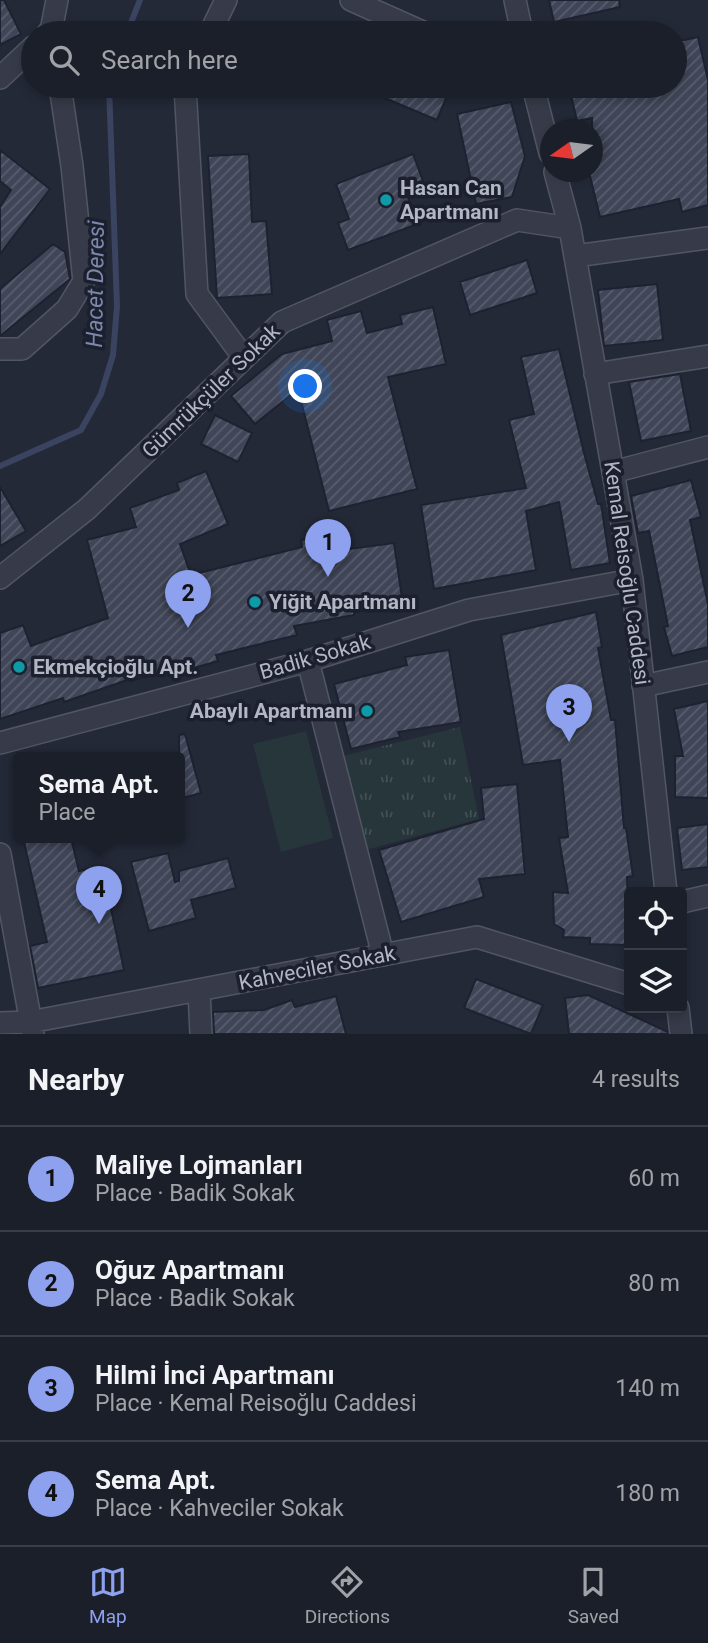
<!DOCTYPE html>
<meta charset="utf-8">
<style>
:root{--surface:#1b1f2a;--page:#242732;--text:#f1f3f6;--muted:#a0a2a8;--line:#393d47;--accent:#8da1ef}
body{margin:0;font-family:Roboto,sans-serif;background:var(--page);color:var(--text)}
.controls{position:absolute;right:21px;bottom:21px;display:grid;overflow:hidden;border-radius:7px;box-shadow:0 4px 10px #0003}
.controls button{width:63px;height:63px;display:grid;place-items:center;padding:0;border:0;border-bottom:2px solid var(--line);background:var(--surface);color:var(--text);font:35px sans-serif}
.compass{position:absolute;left:540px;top:119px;width:63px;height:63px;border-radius:50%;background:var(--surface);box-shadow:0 4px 10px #0003;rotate:256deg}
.you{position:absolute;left:306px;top:387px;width:24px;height:24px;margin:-18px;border:5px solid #fff;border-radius:50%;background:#1a73e8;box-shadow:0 0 0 10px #1a73e833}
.badge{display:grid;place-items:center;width:46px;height:46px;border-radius:50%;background:var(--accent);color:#111;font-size:23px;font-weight:700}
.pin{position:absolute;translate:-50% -58px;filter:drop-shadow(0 2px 4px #0008)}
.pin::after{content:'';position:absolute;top:37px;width:24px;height:21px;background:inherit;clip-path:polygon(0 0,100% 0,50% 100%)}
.popup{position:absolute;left:13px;top:752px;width:172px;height:91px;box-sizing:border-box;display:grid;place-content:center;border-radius:7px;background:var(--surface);filter:drop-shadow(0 2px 5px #0005);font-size:23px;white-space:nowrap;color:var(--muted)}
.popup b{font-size:26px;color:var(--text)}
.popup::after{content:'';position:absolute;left:50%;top:100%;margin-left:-14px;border:14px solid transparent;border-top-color:var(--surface)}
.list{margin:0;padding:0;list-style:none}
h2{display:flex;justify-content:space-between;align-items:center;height:91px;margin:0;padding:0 28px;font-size:30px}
h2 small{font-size:23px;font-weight:400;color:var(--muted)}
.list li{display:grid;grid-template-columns:46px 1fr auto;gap:21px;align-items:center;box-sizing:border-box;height:105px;padding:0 28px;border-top:2px solid var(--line)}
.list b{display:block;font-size:26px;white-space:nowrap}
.list p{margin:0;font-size:23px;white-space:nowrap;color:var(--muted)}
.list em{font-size:23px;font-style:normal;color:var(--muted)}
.icon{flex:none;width:38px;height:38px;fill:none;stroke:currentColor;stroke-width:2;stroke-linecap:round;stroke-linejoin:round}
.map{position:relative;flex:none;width:708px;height:1034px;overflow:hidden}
.search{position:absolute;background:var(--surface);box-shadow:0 4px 10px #0003;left:21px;right:21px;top:21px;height:77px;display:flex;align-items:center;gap:18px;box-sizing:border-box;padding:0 24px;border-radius:38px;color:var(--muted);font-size:26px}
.sheet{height:511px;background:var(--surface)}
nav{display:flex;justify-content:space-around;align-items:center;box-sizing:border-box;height:98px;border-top:2px solid var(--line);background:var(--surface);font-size:19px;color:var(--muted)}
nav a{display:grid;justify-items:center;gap:4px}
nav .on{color:var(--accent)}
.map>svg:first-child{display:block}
.grass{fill:url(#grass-tufts)}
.pitch{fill:#26363b}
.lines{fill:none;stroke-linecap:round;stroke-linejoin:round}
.stream{stroke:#3a4360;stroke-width:6}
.building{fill:url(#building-hatch);stroke:#1e2230;stroke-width:2}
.minor-casing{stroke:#525664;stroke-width:24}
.minor{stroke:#373b49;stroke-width:21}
.culture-dot{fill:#0f9aa8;stroke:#1c202e;stroke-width:2.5}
.labels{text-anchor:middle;stroke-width:7;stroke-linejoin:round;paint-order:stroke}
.poi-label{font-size:21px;font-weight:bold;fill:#b2b6c5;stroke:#1c202e;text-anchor:start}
.street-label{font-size:21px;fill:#b2b6c5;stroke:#1c202e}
.water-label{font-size:23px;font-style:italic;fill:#7c87aa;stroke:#1c202e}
</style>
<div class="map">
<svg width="708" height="1034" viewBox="0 0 708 1034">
<defs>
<pattern id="grass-tufts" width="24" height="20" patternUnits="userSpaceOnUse" patternTransform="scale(1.75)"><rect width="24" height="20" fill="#26363b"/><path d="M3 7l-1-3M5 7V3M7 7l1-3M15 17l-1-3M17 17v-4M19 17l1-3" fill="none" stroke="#435156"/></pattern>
<pattern id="building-hatch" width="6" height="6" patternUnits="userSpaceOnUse" patternTransform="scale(1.75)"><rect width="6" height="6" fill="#404658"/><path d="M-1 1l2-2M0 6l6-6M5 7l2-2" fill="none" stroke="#595e6e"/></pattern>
</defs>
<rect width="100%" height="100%" fill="#242938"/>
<path class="grass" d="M 460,727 L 479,819 L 362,851 L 339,757 Z"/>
<path class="pitch" d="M 306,731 L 333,838 L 281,852 L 253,744 Z"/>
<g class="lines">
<path class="stream" d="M 127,33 L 140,0
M 0,466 L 81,430 L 101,394 L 113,355 L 117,306 L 109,86"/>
</g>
<path class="building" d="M 0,0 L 4,0 L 21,34 L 0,45 Z
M 549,0 L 619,0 L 620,7 L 554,22 Z
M 698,37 L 708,80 L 708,205 L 682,212 L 679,199 L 600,217 L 589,172 L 592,172 L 592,118 L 577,121 L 569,86 L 675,86 L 675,42 Z
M 356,86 L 451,86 L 437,120 Z
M 511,102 L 525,156 L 512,197 L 476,204 L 457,114 Z
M 0,150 L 50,189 L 0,254 L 0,207 L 11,190 L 0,181 Z
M 249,154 L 252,222 L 266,221 L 272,294 L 217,298 L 208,156 Z
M 413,154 L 424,184 L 406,189 L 415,225 L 348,250 L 338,223 L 349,219 L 336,184 Z
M 53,244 L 65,252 L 70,279 L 0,336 L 0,289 Z
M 527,260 L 537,293 L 470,315 L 460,282 Z
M 657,284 L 663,340 L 604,346 L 598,290 Z
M 433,307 L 446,364 L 388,377 L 417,489 L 329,511 L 298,389 L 255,424 L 231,396 L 282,354 L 332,341 L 327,320 L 361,311 L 367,333 L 402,324 L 400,315 Z
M 559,349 L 584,453 L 598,504 L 601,504 L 610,563 L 571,570 L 559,502 L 526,511 L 536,570 L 434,589 L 421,505 L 526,488 L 509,420 L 534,414 L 521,357 Z
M 680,374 L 691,431 L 641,441 L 629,382 Z
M 215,415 L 252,433 L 238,462 L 201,444 Z
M 206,471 L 228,524 L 180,544 L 191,575 L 302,547 L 301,540 L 338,532 L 342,550 L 394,543 L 403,605 L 354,612 L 354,615 L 294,626 L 297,635 L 216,655 L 218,661 L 180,672 L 179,667 L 131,681 L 130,679 L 64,702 L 63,698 L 0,719 L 0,633 L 23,625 L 31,646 L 108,618 L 87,540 L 136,527 L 130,508 L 179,490 L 177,483 Z
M 691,480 L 701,517 L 690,520 L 708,604 L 708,647 L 672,656 L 664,627 L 668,626 L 649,531 L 638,533 L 631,496 Z
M 0,487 L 26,531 L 0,546 Z
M 596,612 L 602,647 L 598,648 L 611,720 L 615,720 L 624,828 L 626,828 L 633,876 L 627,877 L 629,945 L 590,944 L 590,938 L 563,937 L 564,930 L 554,924 L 553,892 L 568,893 L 559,838 L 568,837 L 560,760 L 523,765 L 501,635 Z
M 449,650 L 461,722 L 398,732 L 400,737 L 351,749 L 334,684 L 407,665 L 405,657 Z
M 708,701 L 708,798 L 675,797 L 675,756 L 683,756 L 674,709 Z
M 185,734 L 201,793 L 179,799 L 179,735 Z
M 517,784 L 525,874 L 479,879 L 484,897 L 401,922 L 379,850 L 484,819 L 481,788 Z
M 708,824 L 708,867 L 682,870 L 677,828 Z
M 23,838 L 71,838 L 79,871 L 102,866 L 124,970 L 38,988 L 30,946 L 47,942 Z
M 168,853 L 175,882 L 179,881 L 179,871 L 228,858 L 236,888 L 191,900 L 196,918 L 149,931 L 131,862 Z
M 476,979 L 543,1005 L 531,1034 L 464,1008 Z
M 588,995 L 668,1032 L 668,1034 L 569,1034 L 565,998 Z
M 336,996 L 346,1034 L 214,1034 L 213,1012 L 264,1010 L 292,1000 L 295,1007 Z"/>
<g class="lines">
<defs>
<path id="minor" d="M 351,0 L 425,33
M 515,0 L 522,33
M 48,33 L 51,31 L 57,0
M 210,33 L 226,0
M 0,78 L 33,47
M 185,86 L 197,294 L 244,358
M 533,86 L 550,153
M 555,172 L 570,228 L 632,580 L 666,892
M 575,256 L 708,238
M 0,349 L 22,349 L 67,309 L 84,281 L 72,166 L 60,86
M 595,374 L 708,356
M 613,472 L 708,447
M 0,578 L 87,509 L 282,322 L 517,220 L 570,228
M 308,661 L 383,955
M 643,686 L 708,672
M 0,743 L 308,661 L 469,610 L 632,580
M 0,854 L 33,1034
M 682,902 L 708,896
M 199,990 L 201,1034
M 678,1008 L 681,1034
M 0,1023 L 30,1022 L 477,937 L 629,984"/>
</defs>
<use href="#minor" class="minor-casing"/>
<use href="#minor" class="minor"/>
</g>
<g class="culture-dot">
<circle cx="386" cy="200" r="7"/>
<circle cx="255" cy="602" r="7"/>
<circle cx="19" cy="667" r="7"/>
<circle cx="367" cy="711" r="7"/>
</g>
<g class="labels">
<g class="poi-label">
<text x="400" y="195">Hasan Can<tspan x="400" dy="24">Apartmanı</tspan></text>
<text x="269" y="609">Yiğit Apartmanı</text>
<text x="33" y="674">Ekmekçioğlu Apt.</text>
<text x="353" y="718" text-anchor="end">Abaylı Apartmanı</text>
</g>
<g class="street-label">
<text transform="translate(211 391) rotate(-44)" y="7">Gümrükçüler Sokak</text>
<text transform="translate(627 573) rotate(82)" y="7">Kemal Reisoğlu Caddesi</text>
<text transform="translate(315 657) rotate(-16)" y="7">Badik Sokak</text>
<text transform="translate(317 968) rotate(-11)" y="7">Kahveciler Sokak</text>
</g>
<g class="water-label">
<text transform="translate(95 284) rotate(-89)" y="8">Hacet Deresi</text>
</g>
</g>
</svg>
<div class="controls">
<button><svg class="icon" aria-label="locate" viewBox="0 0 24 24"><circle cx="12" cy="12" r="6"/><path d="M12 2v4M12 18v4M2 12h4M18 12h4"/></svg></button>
<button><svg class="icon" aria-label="layers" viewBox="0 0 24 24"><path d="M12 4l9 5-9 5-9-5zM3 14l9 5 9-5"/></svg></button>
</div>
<svg class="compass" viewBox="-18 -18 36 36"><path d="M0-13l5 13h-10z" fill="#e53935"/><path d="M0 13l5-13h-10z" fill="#a0a2a8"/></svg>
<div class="you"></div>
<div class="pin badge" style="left:328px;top:577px">1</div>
<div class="pin badge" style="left:188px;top:628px">2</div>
<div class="pin badge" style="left:569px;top:742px">3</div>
<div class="pin badge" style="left:99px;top:924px">4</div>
<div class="popup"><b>Sema Apt.</b>Place</div>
<div class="search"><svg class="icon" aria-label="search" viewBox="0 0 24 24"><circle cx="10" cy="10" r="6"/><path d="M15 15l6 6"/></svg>Search here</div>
</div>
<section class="sheet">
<h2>Nearby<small>4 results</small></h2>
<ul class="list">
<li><span class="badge">1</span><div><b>Maliye Lojmanları</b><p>Place · Badik Sokak</p></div><em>60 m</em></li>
<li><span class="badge">2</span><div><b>Oğuz Apartmanı</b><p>Place · Badik Sokak</p></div><em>80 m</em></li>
<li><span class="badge">3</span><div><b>Hilmi İnci Apartmanı</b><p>Place · Kemal Reisoğlu Caddesi</p></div><em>140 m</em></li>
<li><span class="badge">4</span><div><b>Sema Apt.</b><p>Place · Kahveciler Sokak</p></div><em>180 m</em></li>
</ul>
</section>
<nav>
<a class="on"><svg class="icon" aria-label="map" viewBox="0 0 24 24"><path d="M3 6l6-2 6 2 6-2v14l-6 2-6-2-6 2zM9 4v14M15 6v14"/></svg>Map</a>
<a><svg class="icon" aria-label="directions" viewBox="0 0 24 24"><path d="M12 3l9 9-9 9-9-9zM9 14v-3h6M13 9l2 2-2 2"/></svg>Directions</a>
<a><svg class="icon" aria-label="saved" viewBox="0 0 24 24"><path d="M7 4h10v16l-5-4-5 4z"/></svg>Saved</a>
</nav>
